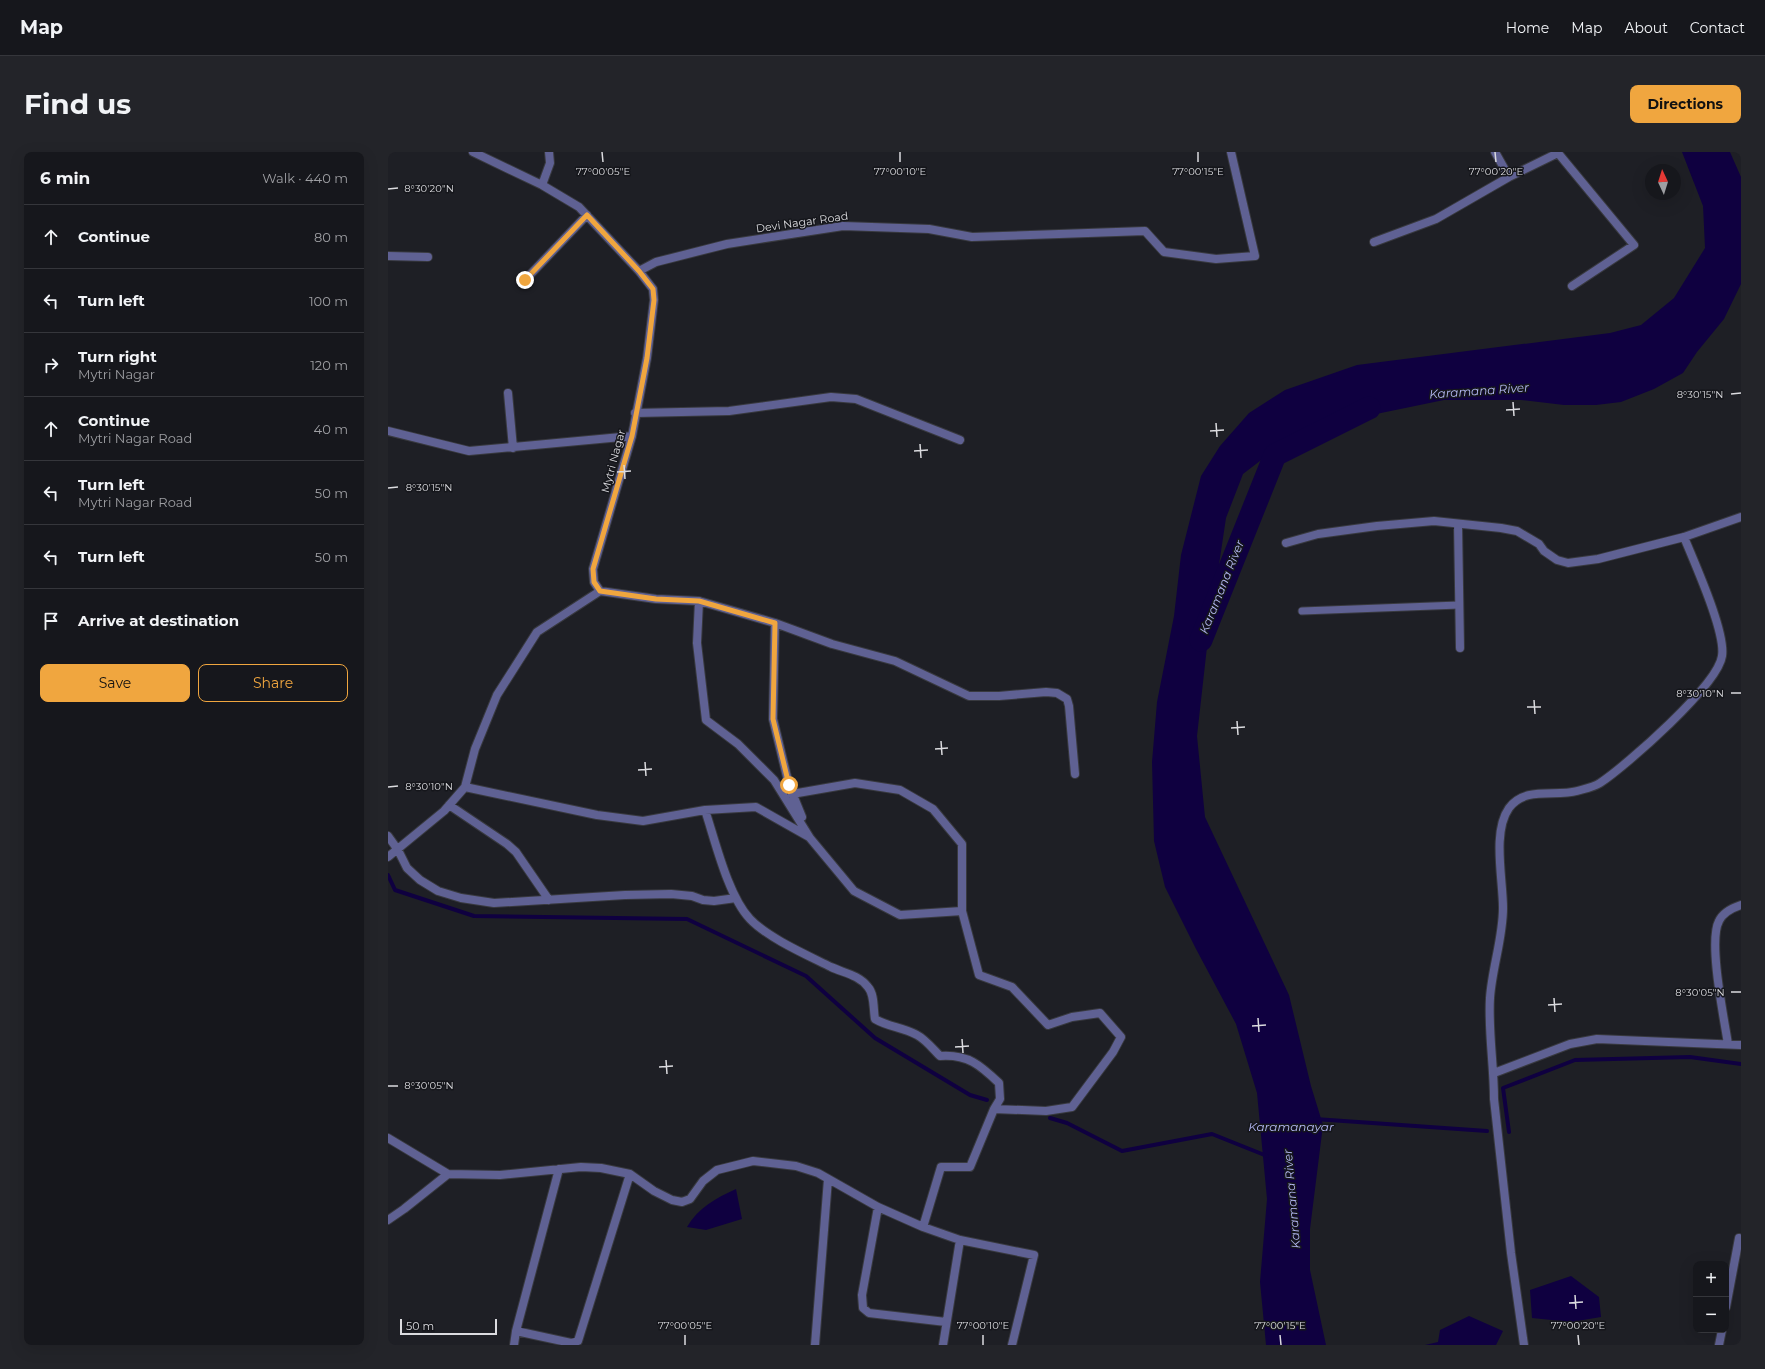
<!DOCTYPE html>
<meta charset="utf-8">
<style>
:root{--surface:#16171c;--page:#232429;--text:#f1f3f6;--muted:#9e9fa3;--line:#35363b;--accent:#f0a63f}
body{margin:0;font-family:Montserrat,sans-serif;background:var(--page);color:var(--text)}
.controls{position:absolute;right:12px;bottom:12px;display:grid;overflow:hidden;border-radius:8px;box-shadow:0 4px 16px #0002}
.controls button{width:36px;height:36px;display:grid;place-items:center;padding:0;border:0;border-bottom:1px solid var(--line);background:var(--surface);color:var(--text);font:20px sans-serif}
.compass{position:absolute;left:1257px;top:12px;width:36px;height:36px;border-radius:50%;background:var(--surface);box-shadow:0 4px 16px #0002;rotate:356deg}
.scale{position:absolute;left:12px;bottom:10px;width:97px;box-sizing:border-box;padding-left:4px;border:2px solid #dbdbdf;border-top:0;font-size:11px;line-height:14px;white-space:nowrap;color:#dbdbdf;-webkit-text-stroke:3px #15161b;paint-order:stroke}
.stop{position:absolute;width:12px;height:12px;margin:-9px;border:3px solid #f0a63f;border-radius:50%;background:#fff}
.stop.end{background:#f0a63f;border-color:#fff;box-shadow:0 1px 4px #0008}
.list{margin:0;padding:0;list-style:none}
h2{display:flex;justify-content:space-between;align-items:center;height:52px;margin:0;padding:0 16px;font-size:17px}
h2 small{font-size:13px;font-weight:400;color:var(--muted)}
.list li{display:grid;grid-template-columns:26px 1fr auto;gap:12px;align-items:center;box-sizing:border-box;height:64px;padding:0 16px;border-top:1px solid var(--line)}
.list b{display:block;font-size:15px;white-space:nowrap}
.list p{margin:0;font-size:13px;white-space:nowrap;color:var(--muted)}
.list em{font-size:13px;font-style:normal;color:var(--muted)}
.actions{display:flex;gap:8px;padding:12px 16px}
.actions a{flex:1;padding:9px 0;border:1px solid var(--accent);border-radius:8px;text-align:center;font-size:14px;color:var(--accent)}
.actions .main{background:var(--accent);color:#111}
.icon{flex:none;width:22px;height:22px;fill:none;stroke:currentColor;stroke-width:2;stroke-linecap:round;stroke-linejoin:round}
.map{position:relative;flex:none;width:1353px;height:1193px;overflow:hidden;border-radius:8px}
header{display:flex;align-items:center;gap:24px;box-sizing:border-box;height:56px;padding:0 20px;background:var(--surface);border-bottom:1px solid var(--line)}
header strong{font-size:19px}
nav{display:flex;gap:22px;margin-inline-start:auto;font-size:14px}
.intro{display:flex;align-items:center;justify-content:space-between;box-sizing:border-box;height:96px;padding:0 24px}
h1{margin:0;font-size:28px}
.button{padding:10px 18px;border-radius:8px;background:var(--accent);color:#111;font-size:14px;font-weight:700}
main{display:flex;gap:24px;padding:0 24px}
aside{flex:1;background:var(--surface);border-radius:8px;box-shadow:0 4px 16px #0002}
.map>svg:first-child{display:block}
.water{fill:#0f0040}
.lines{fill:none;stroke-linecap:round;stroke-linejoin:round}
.stream{stroke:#0f0040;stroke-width:4}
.river{stroke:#0f0040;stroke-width:23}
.service-casing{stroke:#38393f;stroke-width:9}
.minor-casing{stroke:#38393f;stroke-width:10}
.service{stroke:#5f6193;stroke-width:7}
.minor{stroke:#5f6193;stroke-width:8}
.route{stroke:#f0a63f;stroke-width:5}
.ticks{fill:none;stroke:#dbdbdf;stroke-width:1.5}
.labels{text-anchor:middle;stroke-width:3;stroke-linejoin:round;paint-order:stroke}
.street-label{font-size:11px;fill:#dbdbdf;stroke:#15161b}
.water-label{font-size:12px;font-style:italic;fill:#b5b9f6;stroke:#15161b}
.ticks-label{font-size:10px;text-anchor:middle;fill:#dbdbdf;stroke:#15161b;stroke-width:3;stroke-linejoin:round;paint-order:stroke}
</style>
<header>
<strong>Map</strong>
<nav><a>Home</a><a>Map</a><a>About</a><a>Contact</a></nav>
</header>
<div class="intro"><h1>Find us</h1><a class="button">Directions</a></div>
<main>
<aside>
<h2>6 min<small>Walk · 440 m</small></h2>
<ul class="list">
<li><svg class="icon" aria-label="ahead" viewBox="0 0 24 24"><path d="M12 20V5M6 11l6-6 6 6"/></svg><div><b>Continue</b></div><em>80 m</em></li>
<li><svg class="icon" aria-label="left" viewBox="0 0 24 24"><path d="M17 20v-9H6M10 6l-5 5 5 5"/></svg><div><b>Turn left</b></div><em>100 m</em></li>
<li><svg class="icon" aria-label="right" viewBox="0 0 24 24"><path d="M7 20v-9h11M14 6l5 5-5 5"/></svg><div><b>Turn right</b><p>Mytri Nagar</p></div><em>120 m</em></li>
<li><svg class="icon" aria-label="ahead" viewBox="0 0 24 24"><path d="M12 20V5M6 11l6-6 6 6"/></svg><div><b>Continue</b><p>Mytri Nagar Road</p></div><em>40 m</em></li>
<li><svg class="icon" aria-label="left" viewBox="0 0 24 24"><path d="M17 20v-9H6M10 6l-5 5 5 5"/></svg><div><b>Turn left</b><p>Mytri Nagar Road</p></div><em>50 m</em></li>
<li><svg class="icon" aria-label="left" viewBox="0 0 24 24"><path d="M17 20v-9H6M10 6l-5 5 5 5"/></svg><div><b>Turn left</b></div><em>50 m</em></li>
<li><svg class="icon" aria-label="arrive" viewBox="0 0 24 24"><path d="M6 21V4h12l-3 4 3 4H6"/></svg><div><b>Arrive at destination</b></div></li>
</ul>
<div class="actions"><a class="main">Save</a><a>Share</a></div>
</aside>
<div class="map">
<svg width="1353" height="1193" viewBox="0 0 1353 1193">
<rect width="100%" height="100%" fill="#1e1f25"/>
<path class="water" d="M 1294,0 L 1342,0 L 1353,25 L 1353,132 L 1336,167 L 1309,200 L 1295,221 L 1266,237 L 1233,250 L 1208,253 L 1176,253 L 1133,248 L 1056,248 L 964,267 L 902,286 L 855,322 L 838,366 L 820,486 L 809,584 L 817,665 L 901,843 L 923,934 L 935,973 L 922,1077 L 922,1118 L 938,1193 L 878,1193 L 872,1130 L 879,1047 L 869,941 L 848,872 L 808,797 L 777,735 L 766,689 L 764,610 L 769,550 L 786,464 L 793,403 L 813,324 L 832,294 L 861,261 L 897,238 L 969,213 L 1222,181 L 1253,173 L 1286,146 L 1317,96 L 1315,54 Z
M 348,1037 L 354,1067 L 318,1078 L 299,1075 C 310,1056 328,1046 348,1037 Z
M 1183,1124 L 1211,1145 L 1213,1165 L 1183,1170 L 1144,1166 L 1142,1138 Z
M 1081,1164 L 1115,1179 L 1108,1193 L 1037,1193 L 1050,1190 L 1052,1178 Z"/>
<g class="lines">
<path class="stream" d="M 0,723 L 7,738 L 86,764 L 299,767 L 418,824 L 487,886 L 582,943 L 599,948
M 662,966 L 679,971 L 734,999 L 824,982 L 879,1004
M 927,967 L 1099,979
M 1121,980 L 1115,936 L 1187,908 L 1302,905 L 1353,912"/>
<path class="river" d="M 813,488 L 887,303 L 981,256"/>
<defs>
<path id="service" d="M 914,459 L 1071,453"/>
<path id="minor" d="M 85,0 L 154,33 L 191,55 L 251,119 L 265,137 L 266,148 L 259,206 L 244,284 L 205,417 L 206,430 L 212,439
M 1107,0 L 1121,25
M 154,33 L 162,11 L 161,0
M 986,90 L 1048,67 L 1121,25 L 1170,1 L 1246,93 L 1184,134
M 0,104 L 40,105
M 251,119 L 268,110 L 339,92 L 455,74 L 541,77 L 584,85 L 757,79 L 776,100 L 828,107 L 867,104 L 843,0
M 137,128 L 199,63
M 120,241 L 125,296
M 247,261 L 341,259 L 443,245 L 468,247 L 572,288
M 0,279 L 81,299 L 244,284
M 1070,372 L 1072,496
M 898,391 L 930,382 L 989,374 L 1046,369 L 1113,376 L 1129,379 L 1151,392 L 1156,399 L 1169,408 L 1180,411 L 1210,407 L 1296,385 L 1353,365
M 311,449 L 309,491 L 318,568 L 350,592 L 386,628 L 422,686 L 466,739 L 512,763 L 574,759 L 591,823 L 624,835 L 660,873 L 684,865 L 712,861 L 733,885 L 725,900 L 684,955 L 658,959 L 606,957 L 582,1015 L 553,1015 L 535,1075
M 387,471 L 385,567 L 401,633 L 414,665
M 77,635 L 209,663 L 255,669 L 317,658 L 368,655 L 421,685
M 404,642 L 467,631 L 512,638 L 545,657 L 574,692 L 574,759
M 61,653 L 119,692 L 128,700 L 161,748
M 317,658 C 327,688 340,744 362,767 C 380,786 419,803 443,815 C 456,821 471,823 480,835 C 487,843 485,857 487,867 C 500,875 515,875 529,883 C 537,887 545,897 552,904 C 580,902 592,913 611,931 L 612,947 L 606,957
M 0,684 L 10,698 L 19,716 L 32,728 L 50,739 L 73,746 L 106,751 L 237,743 L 283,742 L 304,744 L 315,748 L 326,749 L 348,746
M 0,705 L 56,659 L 77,635 L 87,597 L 109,543 L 149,480 L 212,439 L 268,447 L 311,449 L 387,471 L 444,492 L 507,509 L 581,544 L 611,544 L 658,540 L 669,541 L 679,547 L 681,554 L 687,622
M 1340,892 C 1336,866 1320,789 1331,769 C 1335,760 1344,756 1353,753
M 1106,921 L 1182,892 L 1209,887 L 1353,893
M 0,986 L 60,1022 L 112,1023 L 193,1015 L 213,1016 L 242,1022 L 266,1039 L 284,1048 L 294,1050 L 302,1047 L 315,1029 L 329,1018 L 365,1009 L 408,1014 L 430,1021 L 490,1055 L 535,1075 L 572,1088 L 646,1103 L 624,1193
M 490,1055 L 474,1143 L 475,1156 L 481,1161 L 558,1170
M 0,1068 L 16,1057 L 60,1022
M 1338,1155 L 1351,1086
M 128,1179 L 183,1191 L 190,1189 L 242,1022
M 126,1193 L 128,1179 L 171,1017
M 427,1193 L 440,1027
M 555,1193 L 572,1088
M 1136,1193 L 1123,1101 L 1106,947 C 1106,913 1100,879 1102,846 C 1104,816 1115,786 1115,756 C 1115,727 1104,680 1121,656 C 1137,634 1167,645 1189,639 C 1196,637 1206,635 1212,631 C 1239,613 1330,533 1334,504 C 1338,480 1306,410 1296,385
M 1331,1193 L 1334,1178"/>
</defs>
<use href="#service" class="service-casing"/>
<use href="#minor" class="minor-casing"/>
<use href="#service" class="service"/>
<use href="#minor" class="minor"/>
</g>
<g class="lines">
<path class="route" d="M 137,128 L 199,63 L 251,119 L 265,137 L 266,148 L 259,206 L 244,284 L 205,417 L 206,430 L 212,439 L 268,447 L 311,449 L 387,471 L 385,567 L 401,633"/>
</g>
<path class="ticks" d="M 214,0 L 215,10M 512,0 L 512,10M 810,0 L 810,10M 1107,0 L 1108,10M 0,37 L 10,36M 1343,242 L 1353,241M 1125,250 L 1126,264M 1118,258 L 1132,257M 828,271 L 829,285M 822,279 L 836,278M 532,292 L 533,306M 526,299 L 540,298M 236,313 L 237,327M 229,320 L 243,319M 0,336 L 10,335M 1343,541 L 1353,541M 1146,548 L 1147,562M 1139,555 L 1153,555M 849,569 L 850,583M 843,576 L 857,575M 553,589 L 554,603M 547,597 L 560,596M 257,610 L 258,624M 250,618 L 264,617M 0,635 L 10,634M 1343,840 L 1353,840M 1166,846 L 1167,860M 1160,853 L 1174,852M 870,866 L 871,880M 864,874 L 878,873M 574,887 L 575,901M 567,895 L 581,894M 278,908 L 279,922M 271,915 L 285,914M 0,934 L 10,934M 1187,1143 L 1188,1157M 1181,1151 L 1195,1150M 297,1183 L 297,1193M 595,1183 L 595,1193M 892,1183 L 893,1193M 1190,1183 L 1191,1193"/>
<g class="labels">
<g class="street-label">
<text transform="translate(414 70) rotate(-8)" y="4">Devi Nagar Road</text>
<text transform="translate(225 309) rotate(-75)" y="4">Mytri Nagar</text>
</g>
<g class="water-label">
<text transform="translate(1091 239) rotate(-4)" y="4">Karamana River</text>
<text transform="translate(834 435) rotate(-68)" y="4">Karamana River</text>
<text x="903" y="979">Karamanayar</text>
<text transform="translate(904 1047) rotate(-95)" y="4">Karamana River</text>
</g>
</g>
<g class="ticks-label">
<text x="215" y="23">77°00'05"E</text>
<text x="512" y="23">77°00'10"E</text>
<text x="810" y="23">77°00'15"E</text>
<text x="1108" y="23">77°00'20"E</text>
<text x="41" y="40">8°30'20"N</text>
<text x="1312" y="246">8°30'15"N</text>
<text x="41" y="339">8°30'15"N</text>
<text x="1312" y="545">8°30'10"N</text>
<text x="41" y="638">8°30'10"N</text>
<text x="1312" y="844">8°30'05"N</text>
<text x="41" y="937">8°30'05"N</text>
<text x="297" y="1177">77°00'05"E</text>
<text x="595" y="1177">77°00'10"E</text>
<text x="892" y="1177">77°00'15"E</text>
<text x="1190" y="1177">77°00'20"E</text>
</g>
</svg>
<div class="controls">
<button>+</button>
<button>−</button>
</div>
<svg class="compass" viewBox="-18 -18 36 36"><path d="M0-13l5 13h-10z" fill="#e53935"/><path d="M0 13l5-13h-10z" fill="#9e9fa3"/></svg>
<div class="scale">50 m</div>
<div class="stop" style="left:401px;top:633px"></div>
<div class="stop end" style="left:137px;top:128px"></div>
</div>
</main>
